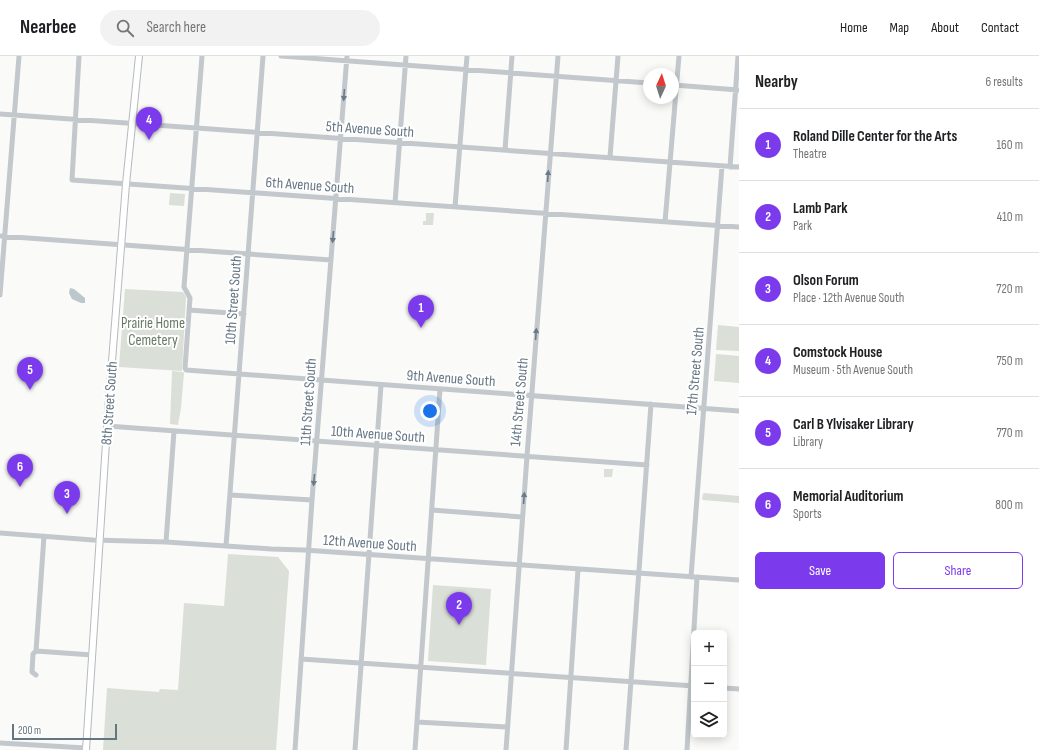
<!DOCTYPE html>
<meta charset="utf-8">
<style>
:root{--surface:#fff;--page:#f2f2f2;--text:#202124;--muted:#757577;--line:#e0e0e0;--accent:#7c3aed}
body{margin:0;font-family:"Sofia Sans Condensed",sans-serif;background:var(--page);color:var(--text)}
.controls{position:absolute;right:12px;bottom:12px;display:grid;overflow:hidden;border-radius:6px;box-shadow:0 2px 10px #0003}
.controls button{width:36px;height:36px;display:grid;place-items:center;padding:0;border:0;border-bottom:1px solid var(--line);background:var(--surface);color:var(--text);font:20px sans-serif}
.compass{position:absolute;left:643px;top:12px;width:36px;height:36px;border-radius:50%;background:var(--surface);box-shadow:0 2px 10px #0003;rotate:4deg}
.scale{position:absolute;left:12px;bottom:10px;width:105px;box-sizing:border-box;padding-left:4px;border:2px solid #657683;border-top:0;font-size:11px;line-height:14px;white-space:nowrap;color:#657683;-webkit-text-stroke:3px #fff;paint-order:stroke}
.you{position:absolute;left:430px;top:355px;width:14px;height:14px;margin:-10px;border:3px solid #fff;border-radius:50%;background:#1a73e8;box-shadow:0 0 0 6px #1a73e833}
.badge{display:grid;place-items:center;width:26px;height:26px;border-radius:50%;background:var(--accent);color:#fff;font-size:13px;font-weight:700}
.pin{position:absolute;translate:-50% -33px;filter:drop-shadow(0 1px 2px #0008)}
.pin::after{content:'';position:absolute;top:21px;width:14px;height:12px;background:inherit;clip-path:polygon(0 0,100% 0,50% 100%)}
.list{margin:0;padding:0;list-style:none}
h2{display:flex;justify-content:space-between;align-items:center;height:52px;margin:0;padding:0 16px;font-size:17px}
h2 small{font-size:13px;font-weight:400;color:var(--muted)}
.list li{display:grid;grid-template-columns:26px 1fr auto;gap:12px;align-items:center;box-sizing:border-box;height:72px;padding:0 16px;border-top:1px solid var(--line)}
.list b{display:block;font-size:15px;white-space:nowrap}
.list p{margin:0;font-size:13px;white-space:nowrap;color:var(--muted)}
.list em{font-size:13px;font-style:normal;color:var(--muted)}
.actions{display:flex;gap:8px;padding:12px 16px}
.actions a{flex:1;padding:9px 0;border:1px solid var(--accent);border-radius:6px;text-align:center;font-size:14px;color:var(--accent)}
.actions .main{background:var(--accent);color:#fff}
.icon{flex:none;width:22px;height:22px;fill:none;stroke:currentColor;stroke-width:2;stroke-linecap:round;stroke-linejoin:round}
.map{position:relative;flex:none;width:739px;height:694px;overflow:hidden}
header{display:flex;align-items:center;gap:24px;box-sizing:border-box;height:56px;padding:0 20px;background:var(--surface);border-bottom:1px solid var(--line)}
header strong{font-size:19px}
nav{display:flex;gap:22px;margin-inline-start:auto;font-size:14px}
.search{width:280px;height:36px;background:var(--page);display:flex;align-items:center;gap:10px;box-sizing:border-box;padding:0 14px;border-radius:22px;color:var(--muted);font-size:15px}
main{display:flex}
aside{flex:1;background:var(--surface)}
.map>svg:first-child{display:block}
.green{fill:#dadfd7}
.water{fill:#bbc7cb}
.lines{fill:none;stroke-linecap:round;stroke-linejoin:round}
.major-casing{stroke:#b5babe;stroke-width:8}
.minor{stroke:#c3c8cc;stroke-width:5}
.major{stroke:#fff;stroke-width:6}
.oneway{fill:#6a7a87}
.labels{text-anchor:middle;stroke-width:4;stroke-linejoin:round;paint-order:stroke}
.street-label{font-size:15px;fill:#657683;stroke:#fff}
.park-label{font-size:15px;fill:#687a64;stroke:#fff}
</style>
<header>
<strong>Nearbee</strong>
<div class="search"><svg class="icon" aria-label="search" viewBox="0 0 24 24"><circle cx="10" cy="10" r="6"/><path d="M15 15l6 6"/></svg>Search here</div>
<nav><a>Home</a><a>Map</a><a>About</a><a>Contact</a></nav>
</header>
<main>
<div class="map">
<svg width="739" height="694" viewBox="0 0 739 694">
<rect width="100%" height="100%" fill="#fafaf8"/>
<path class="green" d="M 170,137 L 185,138 L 184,150 L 169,149 Z
M 426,157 L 434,157 L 433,169 L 423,169 L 423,165 L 426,165 Z
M 125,233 L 183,236 L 186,241 L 182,315 L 119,311 Z
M 718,269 L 739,271 L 739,295 L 716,294 Z
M 716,298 L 739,300 L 739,327 L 714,325 Z
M 172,315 L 183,316 L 184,317 L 181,352 L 178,369 L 170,368 Z
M 604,413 L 613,413 L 612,421 L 604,421 Z
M 704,437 L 739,440 L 739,447 L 703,444 L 702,443 L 703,438 Z
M 228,498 L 278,501 L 289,515 L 276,694 L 103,694 L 107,632 L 159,636 L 160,633 L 178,634 L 184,547 L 224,550 Z
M 433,529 L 491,533 L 486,609 L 428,605 Z"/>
<path class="water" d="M 70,232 L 74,233 L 85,242 L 85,247 L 81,247 L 72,243 L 69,237 Z"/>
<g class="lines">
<defs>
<path id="major" d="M 86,694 L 108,356 L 126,128 L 139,0"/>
</defs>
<use href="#major" class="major-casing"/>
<path class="minor" d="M 79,0 L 72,124 L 739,171
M 202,0 L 184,231 L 190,242 L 185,312 L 186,314 L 739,355
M 281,0 L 649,27
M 674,29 L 738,34
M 0,58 L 739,111
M 505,94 L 512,0
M 610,101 L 618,0
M 730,111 L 738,0
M 395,147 L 406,0
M 455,151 L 467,0
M 665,166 L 679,0
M 0,180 L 331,204
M 0,239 L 19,0
M 189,254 L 244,258
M 107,370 L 647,409
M 230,439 L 312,444
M 432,454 L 522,461
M 0,477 L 93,484 L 166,486 L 271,493 L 304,494 L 739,524
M 166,486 L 174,375
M 226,490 L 263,0
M 691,521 L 722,110
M 36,595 L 92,599
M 301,603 L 694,630
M 36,619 L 32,616 L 33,598 L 36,595 L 44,480
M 724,632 L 739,633
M 417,666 L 507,671
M 0,687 L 86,692
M 295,694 L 312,444 L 347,0
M 355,694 L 381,329
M 415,694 L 440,333
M 506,694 L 527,400 L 558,0
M 566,694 L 578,513
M 626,694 L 651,348
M 687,694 L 697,521"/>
<use href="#major" class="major"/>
</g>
<defs><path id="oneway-solid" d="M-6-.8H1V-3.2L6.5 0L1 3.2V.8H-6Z"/></defs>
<g class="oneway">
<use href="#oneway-solid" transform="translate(344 39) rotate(94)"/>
<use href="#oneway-solid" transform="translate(548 120) rotate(-86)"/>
<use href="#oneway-solid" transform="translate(333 181) rotate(95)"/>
<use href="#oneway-solid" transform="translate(536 278) rotate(-86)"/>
<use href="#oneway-solid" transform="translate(314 424) rotate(95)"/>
<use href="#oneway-solid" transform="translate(524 442) rotate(-86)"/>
</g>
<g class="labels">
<g class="street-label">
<text transform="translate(370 73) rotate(4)" y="5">5th Avenue South</text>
<text transform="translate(310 129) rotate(4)" y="5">6th Avenue South</text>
<text transform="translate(233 244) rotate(-86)" y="5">10th Street South</text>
<text transform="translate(695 315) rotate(-85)" y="5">17th Street South</text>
<text transform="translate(451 322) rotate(4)" y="5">9th Avenue South</text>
<text transform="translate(308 346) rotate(-86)" y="5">11th Street South</text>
<text transform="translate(519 346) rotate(-85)" y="5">14th Street South</text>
<text transform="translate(109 347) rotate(-86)" y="5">8th Street South</text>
<text transform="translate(378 378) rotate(4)" y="5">10th Avenue South</text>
<text transform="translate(370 487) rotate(4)" y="5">12th Avenue South</text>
</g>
<g class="park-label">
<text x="153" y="272">Prairie Home<tspan x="153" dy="17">Cemetery</tspan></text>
</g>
</g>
</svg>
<div class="controls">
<button>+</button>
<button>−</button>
<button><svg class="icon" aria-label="layers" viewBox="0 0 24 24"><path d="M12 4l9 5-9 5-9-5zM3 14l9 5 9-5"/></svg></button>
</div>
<svg class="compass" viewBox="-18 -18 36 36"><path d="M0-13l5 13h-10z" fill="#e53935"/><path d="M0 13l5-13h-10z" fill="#757577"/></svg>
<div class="scale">200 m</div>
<div class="you"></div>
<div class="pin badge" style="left:421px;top:272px">1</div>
<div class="pin badge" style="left:459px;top:569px">2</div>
<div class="pin badge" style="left:67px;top:458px">3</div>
<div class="pin badge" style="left:149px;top:84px">4</div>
<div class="pin badge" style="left:30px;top:334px">5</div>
<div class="pin badge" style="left:20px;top:431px">6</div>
</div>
<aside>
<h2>Nearby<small>6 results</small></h2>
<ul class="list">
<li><span class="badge">1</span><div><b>Roland Dille Center for the Arts</b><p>Theatre</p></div><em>160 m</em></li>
<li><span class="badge">2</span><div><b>Lamb Park</b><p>Park</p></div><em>410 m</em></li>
<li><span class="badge">3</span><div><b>Olson Forum</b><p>Place · 12th Avenue South</p></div><em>720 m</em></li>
<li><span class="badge">4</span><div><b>Comstock House</b><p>Museum · 5th Avenue South</p></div><em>750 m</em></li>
<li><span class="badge">5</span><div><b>Carl B Ylvisaker Library</b><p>Library</p></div><em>770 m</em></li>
<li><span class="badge">6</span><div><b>Memorial Auditorium</b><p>Sports</p></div><em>800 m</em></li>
</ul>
<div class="actions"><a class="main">Save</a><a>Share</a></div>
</aside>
</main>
